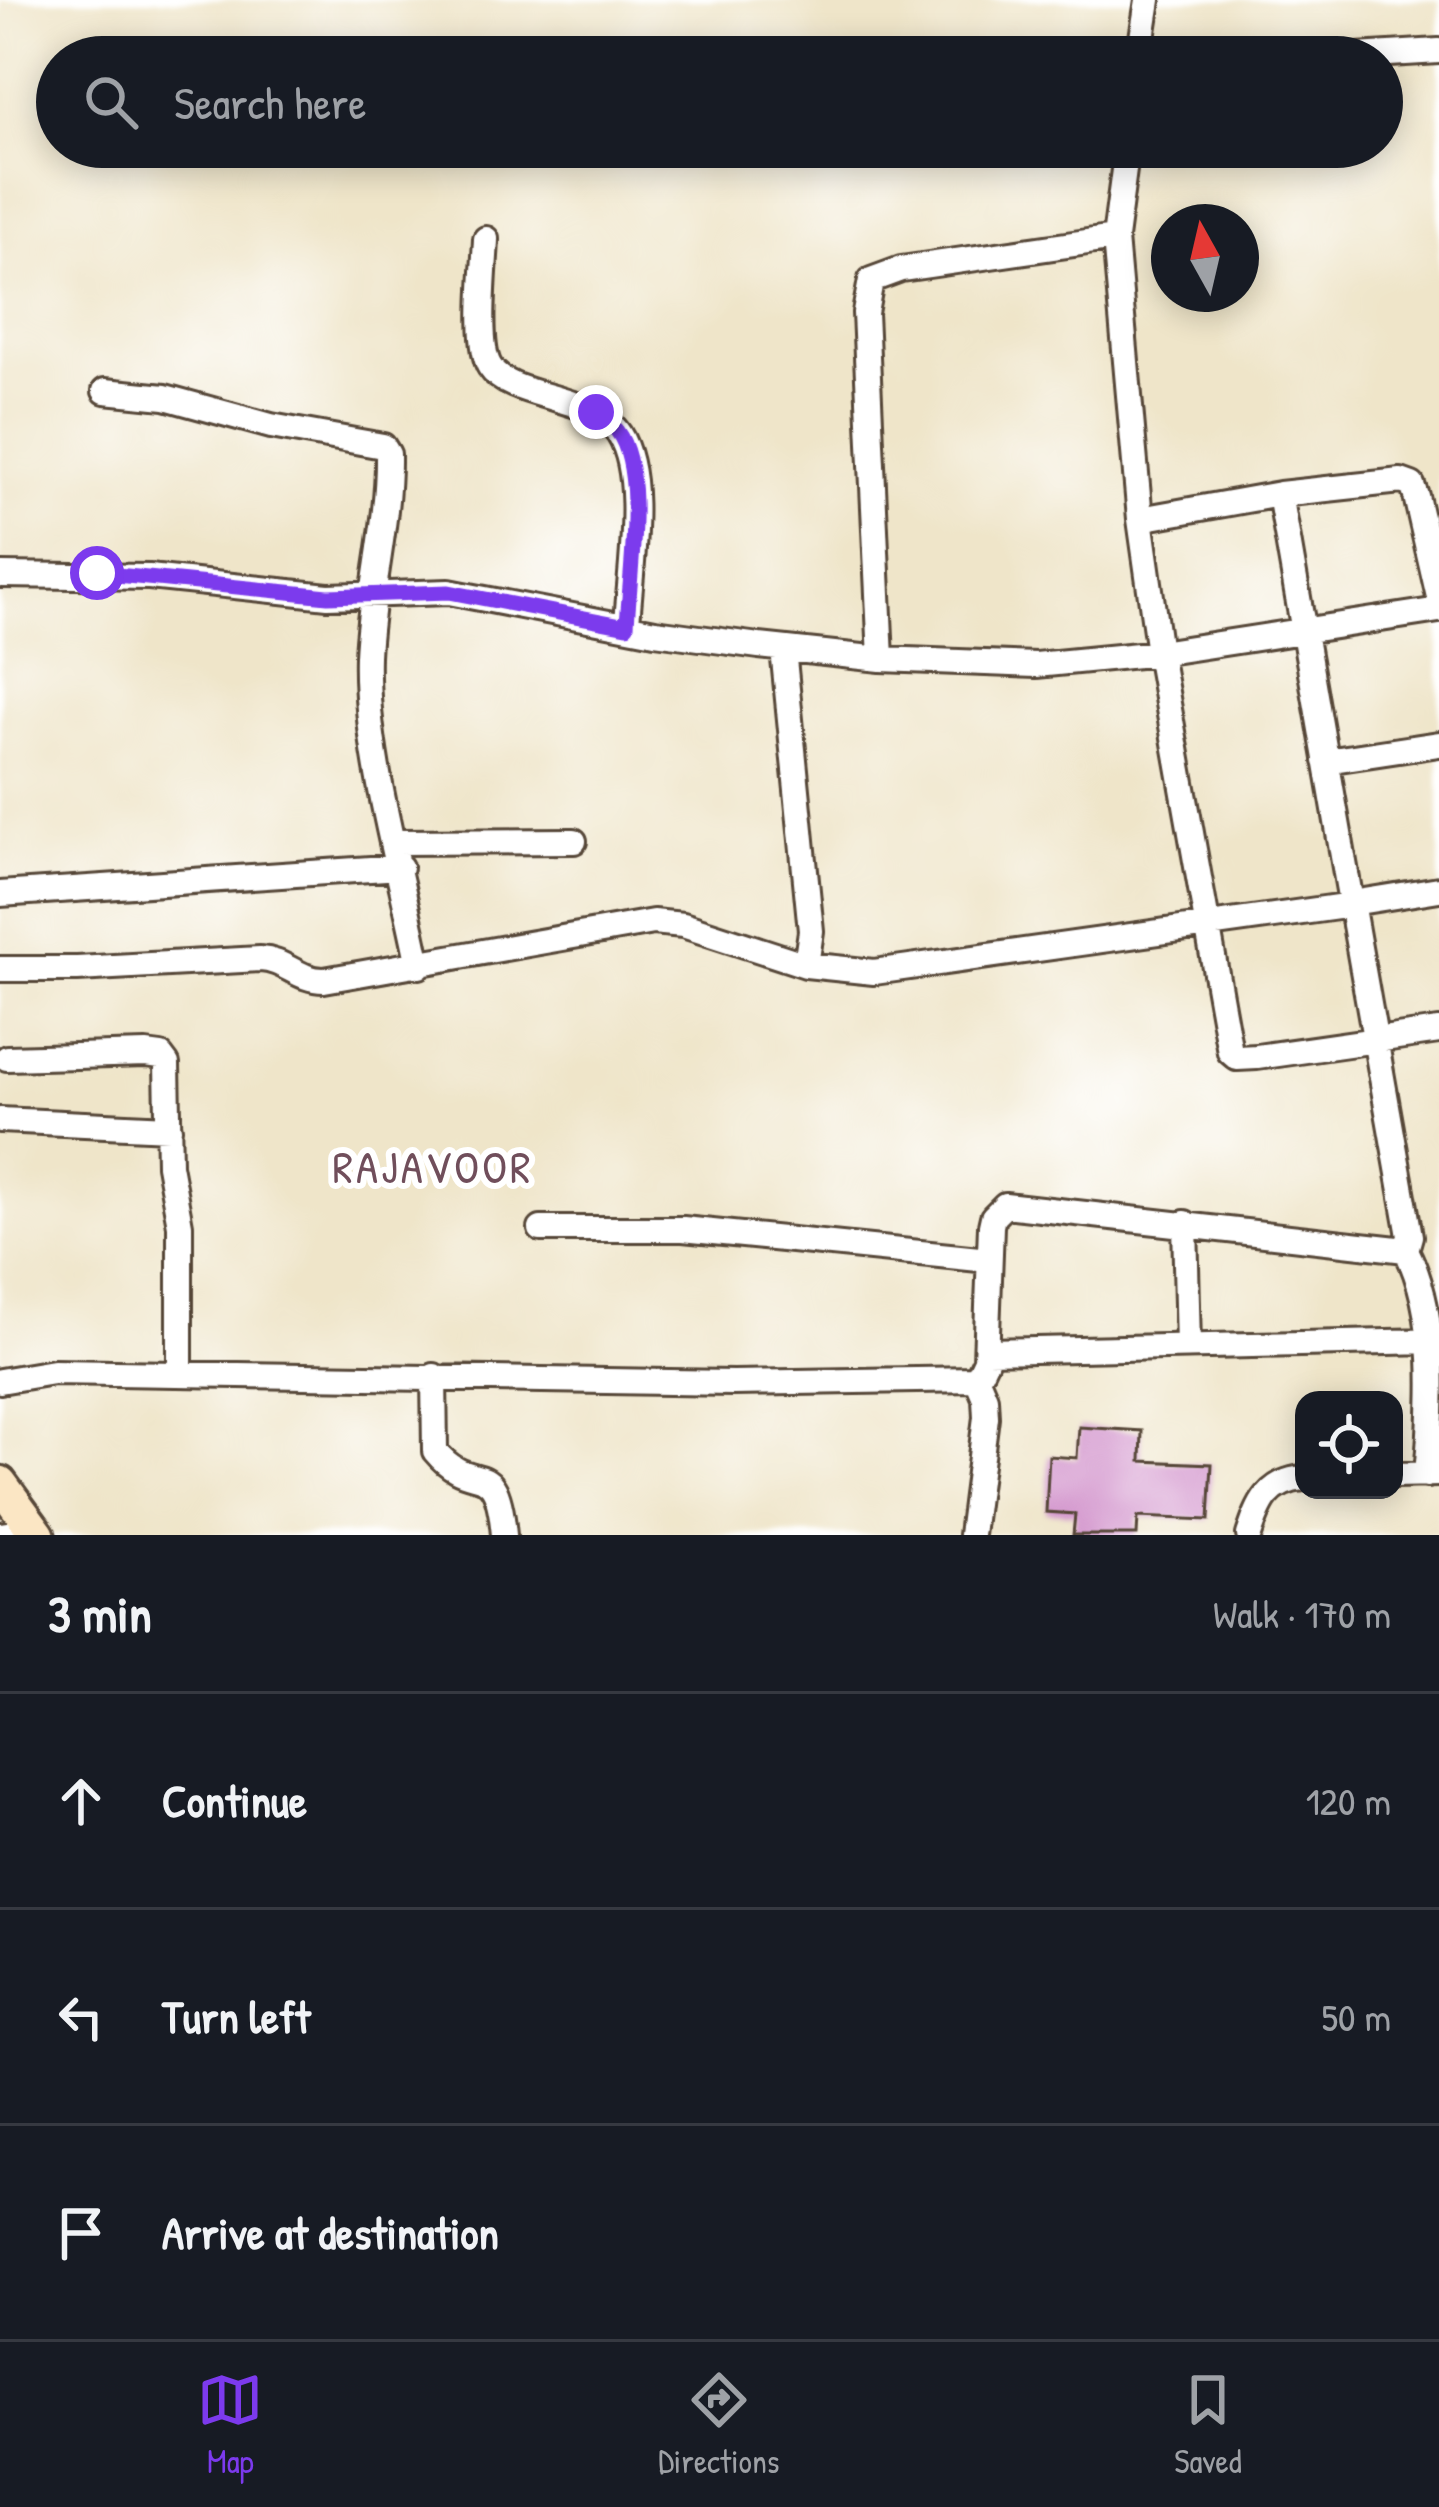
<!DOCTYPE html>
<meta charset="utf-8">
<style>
:root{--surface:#171b24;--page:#20242c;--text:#f1f3f6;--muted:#9ea1a6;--line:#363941;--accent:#7c3aed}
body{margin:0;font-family:"Patrick Hand",sans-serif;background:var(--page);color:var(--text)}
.controls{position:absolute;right:36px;bottom:36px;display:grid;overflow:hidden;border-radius:24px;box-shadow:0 6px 30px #0003}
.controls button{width:108px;height:108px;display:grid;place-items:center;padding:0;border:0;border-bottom:3px solid var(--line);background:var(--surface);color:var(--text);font:60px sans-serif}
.compass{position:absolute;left:1151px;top:204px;width:108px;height:108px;border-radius:50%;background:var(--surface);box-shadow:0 6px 30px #0003;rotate:352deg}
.stop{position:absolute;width:36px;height:36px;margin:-27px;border:9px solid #7c3aed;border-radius:50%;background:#fff}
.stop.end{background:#7c3aed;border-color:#fff;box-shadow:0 3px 12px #0008}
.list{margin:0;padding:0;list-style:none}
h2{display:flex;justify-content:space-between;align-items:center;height:156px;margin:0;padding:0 48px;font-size:51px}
h2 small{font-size:39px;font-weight:400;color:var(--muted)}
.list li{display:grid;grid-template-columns:78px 1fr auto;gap:36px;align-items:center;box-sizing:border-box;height:216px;padding:0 48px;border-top:3px solid var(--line)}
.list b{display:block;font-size:45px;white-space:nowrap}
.list em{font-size:39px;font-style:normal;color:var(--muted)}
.icon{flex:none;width:66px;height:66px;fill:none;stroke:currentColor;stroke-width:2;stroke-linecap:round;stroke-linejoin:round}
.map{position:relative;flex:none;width:1439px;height:1535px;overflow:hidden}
.search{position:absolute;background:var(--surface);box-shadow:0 6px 30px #0003;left:36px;right:36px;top:36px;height:132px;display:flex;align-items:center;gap:30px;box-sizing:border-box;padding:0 42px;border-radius:66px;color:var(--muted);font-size:45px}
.sheet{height:804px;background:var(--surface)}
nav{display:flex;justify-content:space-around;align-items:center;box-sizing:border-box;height:168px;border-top:3px solid var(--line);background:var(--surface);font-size:33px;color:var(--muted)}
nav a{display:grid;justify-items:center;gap:6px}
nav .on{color:var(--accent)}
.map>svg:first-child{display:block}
.building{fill:#d192cb}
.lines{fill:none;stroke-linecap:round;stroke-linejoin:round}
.minor-casing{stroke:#564638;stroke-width:30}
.secondary-casing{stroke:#564638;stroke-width:39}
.minor{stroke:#fff;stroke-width:24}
.secondary{stroke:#fbe6c4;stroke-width:33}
.route{stroke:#7c3aed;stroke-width:15}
.labels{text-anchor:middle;stroke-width:12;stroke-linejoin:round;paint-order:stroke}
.quarter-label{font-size:45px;letter-spacing:3px;fill:#704e5b;stroke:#fff}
</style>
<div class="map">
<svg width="1439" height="1535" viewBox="0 0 1439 1535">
<rect width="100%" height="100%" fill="#fff"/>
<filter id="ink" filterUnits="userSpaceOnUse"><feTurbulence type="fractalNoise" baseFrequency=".00833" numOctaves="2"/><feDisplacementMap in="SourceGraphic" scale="24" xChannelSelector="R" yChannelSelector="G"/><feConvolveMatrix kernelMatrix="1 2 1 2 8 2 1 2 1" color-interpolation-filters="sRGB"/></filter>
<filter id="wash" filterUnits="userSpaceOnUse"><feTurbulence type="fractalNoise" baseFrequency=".004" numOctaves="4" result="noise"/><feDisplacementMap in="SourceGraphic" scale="48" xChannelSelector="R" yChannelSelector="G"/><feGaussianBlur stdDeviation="2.7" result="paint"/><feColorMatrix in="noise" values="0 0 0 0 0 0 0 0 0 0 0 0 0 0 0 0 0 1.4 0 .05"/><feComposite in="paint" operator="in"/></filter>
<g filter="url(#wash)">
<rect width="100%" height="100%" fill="#efe5c9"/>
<g id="blocks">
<path class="building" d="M 1079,1427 L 1142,1431 L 1141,1461 L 1212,1464 L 1209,1520 L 1138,1517 L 1137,1535 L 1073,1535 L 1075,1514 L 1046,1512 L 1049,1456 L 1077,1458 Z"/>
</g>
</g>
<g filter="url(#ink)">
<use href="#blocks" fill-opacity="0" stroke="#564638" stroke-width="3"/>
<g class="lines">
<defs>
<path id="minor" d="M 1139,57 L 1148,0
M 1339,57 L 1439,51
M 1115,238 L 1140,519 L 1159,653 L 1230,1052 L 1237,1058 L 1257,1057 L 1439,1031
M 486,239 C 485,267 476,345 490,367 C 511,400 592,393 619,434 C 647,478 629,575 627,626
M 105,391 L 165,397 L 271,426 L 383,446 L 388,454 C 389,521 370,589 367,656 C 364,750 401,872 419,966
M 1280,494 L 1352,908
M 1140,519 L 1280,494 L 1401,481 L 1412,485 L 1416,496 L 1439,597
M 1,575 L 149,577 L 328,596 L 449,592 L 655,632 L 759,646 L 881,659 L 1036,665 L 1159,653 L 1439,610
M 783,649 L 811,931 L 806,965
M 881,659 L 865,313 L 871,280 L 901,269 L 1115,238 L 1127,147
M 1326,761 L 1439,744
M 395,842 L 574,841
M 0,894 L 400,867
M 0,969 L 77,969 L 260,959 C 285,960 298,980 324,980 L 653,922 L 683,925 L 806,965 L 874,972 L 1352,905
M 7,1058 L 146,1054 L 161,1056 L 167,1064 L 169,1165 L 180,1225 L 180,1373
M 0,1120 L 169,1128
M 1185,1223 L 1188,1346
M 541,1229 L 683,1229 L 989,1260
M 1406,1250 C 1439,1314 1433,1405 1427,1475
M 987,1351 L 1431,1341
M 434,1376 L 435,1451 C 475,1499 496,1448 504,1535
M 0,1381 L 53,1372 L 733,1383 L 977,1379 L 986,1360 L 991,1226 L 993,1217 L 1005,1205 L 1406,1250 L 1410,1236 L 1352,908 L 1358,902 L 1439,889
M 1394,1475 L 1439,1474
M 0,1535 L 34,1530
M 971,1535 L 986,1417 L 985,1398 L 977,1379
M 1249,1535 C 1259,1504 1268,1481 1304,1478"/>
<path id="secondary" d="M 0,1483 L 38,1535"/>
</defs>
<use href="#minor" class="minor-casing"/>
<use href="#secondary" class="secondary-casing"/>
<use href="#minor" class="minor"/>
<use href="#secondary" class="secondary"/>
</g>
</g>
<g class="lines" filter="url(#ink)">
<path class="route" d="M 97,573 L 328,596 L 449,592 L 627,626 C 629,577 647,471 617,431 C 612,424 602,418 596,412"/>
</g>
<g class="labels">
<g class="quarter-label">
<text x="433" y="1183">RAJAVOOR</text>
</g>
</g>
</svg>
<div class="controls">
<button><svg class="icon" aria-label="locate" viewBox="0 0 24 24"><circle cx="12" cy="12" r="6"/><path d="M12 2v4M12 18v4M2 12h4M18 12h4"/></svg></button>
</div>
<svg class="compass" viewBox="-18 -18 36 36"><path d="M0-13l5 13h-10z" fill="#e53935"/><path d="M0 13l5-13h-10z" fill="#9ea1a6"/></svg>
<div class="stop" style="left:97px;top:573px"></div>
<div class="stop end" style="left:596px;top:412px"></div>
<div class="search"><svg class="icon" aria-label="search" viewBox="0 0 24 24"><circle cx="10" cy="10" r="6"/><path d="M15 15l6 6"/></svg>Search here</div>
</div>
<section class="sheet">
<h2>3 min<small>Walk · 170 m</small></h2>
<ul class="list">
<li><svg class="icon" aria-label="ahead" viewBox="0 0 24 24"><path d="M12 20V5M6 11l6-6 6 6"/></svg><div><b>Continue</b></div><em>120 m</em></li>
<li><svg class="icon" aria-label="left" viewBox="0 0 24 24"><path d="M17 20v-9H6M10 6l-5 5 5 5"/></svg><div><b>Turn left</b></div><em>50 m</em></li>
<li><svg class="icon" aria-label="arrive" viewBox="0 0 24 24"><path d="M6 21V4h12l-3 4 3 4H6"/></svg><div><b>Arrive at destination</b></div></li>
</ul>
</section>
<nav>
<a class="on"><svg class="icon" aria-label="map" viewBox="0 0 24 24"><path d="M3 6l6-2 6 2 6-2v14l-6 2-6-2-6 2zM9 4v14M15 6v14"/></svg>Map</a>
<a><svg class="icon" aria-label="directions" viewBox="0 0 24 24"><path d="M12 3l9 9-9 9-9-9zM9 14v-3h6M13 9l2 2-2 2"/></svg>Directions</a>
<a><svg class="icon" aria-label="saved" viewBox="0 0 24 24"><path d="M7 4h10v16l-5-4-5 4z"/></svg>Saved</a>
</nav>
